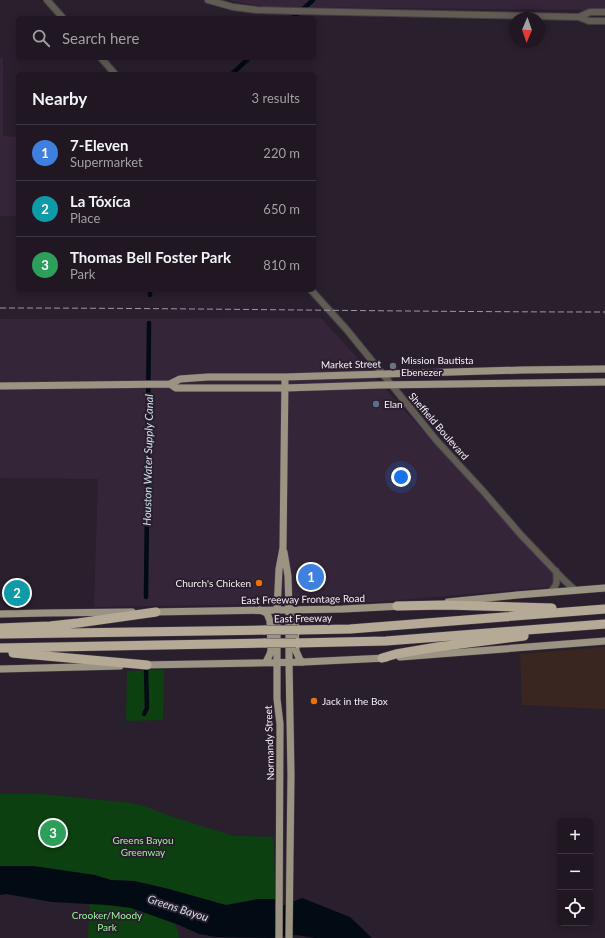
<!DOCTYPE html>
<meta charset="utf-8">
<style>
:root{--surface:#201722;--page:#28202a;--text:#f1f3f6;--muted:#a29fa5;--line:#3d3640;--accent:#d93025}
body{margin:0;font-family:Lato,sans-serif;background:var(--page);color:var(--text)}
.controls{position:absolute;right:12px;bottom:12px;display:grid;overflow:hidden;border-radius:6px;box-shadow:0 2px 10px #0003}
.controls button{width:36px;height:36px;display:grid;place-items:center;padding:0;border:0;border-bottom:1px solid var(--line);background:var(--surface);color:var(--text);font:20px sans-serif}
.compass{position:absolute;left:509px;top:12px;width:36px;height:36px;border-radius:50%;background:var(--surface);box-shadow:0 2px 10px #0003;rotate:182deg}
.you{position:absolute;left:401px;top:477px;width:14px;height:14px;margin:-10px;border:3px solid #fff;border-radius:50%;background:#1a73e8;box-shadow:0 0 0 6px #1a73e833}
.badge{display:grid;place-items:center;width:26px;height:26px;border-radius:50%;background:var(--accent);color:#fff;font-size:13px;font-weight:700}
.pin{position:absolute;translate:-50% -50%;border:2px solid #fff;box-shadow:0 1px 4px #0006}
.list{margin:0;padding:0;list-style:none}
h2{display:flex;justify-content:space-between;align-items:center;height:52px;margin:0;padding:0 16px;font-size:17px}
h2 small{font-size:13px;font-weight:400;color:var(--muted)}
.list li{display:grid;grid-template-columns:26px 1fr auto;gap:12px;align-items:center;box-sizing:border-box;height:56px;padding:0 16px;border-top:1px solid var(--line)}
.list b{display:block;font-size:15px;white-space:nowrap}
.list p{margin:0;font-size:13px;white-space:nowrap;color:var(--muted)}
.list em{font-size:13px;font-style:normal;color:var(--muted)}
.icon{flex:none;width:22px;height:22px;fill:none;stroke:currentColor;stroke-width:2;stroke-linecap:round;stroke-linejoin:round}
.map{position:relative;flex:none;width:605px;height:938px;overflow:hidden}
.search{position:absolute;background:var(--surface);box-shadow:0 2px 10px #0003;left:16px;top:16px;width:300px;height:44px;display:flex;align-items:center;gap:10px;box-sizing:border-box;padding:0 14px;border-radius:6px;color:var(--muted);font-size:15px}
.panel{position:absolute;background:var(--surface);box-shadow:0 2px 10px #0003;left:16px;top:72px;width:300px;height:220px;border-radius:6px}
.map>svg:first-child{display:block}
.commercial{fill:#392621}
.built{fill:#342538}
.green{fill:#0d4011}
.water{fill:#020b13}
.lines{fill:none;stroke-linecap:round;stroke-linejoin:round}
.canal{stroke:#020b13;stroke-width:4.5}
.minor-casing{stroke:#463c49;stroke-width:8}
.major-casing{stroke:#463c49;stroke-width:8}
.highway-casing{stroke:#463c49;stroke-width:10}
.minor{stroke:#605c54;stroke-width:6}
.major{stroke:#9c9483;stroke-width:7}
.highway{stroke:#b4aa96;stroke-width:9}
.rail{stroke:#a097a2;stroke-width:1;stroke-dasharray:6 3;stroke-linecap:butt}
.highway-bridge-casing{stroke:#463c49;stroke-width:10;stroke-linecap:butt}
.highway-bridge{stroke:#b4aa96;stroke-width:9}
.worship-dot{fill:#6b7280;stroke:#2a1f2d;stroke-width:1.5}
.service-dot{fill:#5c6f8a;stroke:#2a1f2d;stroke-width:1.5}
.food-dot{fill:#e8710a;stroke:#2a1f2d;stroke-width:1.5}
.labels{text-anchor:middle;stroke-width:4;stroke-linejoin:round;paint-order:stroke}
.poi-label{font-size:10px;fill:#f5eef7;stroke:#2a1f2d;text-anchor:start}
.street-label{font-size:10px;fill:#f5eef7;stroke:#2a1f2d}
.park-label{font-size:10px;fill:#9bf59b;stroke:#2a1f2d}
.water-label{font-size:11px;font-style:italic;fill:#cce0ef;stroke:#2a1f2d}
</style>
<div class="map">
<svg width="605" height="938" viewBox="0 0 605 938">
<rect width="100%" height="100%" fill="#2a1f2d"/>
<path class="commercial" d="M 605,647 L 605,709 L 522,705 L 520,654 Z"/>
<path class="built" d="M 227,0 L 605,0 L 605,10 L 267,7 Z
M 0,58 L 3,58 L 3,136 L 18,137 L 18,216 L 0,216 Z
M 321,318 L 554,575 L 554,583 L 550,587 L 378,602 L 94,607 L 98,479 L 0,478 L 0,319 Z"/>
<path class="green" d="M 141,669 L 152,669 L 152,670 L 164,670 L 163,720 L 126,721 L 127,671 L 141,671 Z
M 0,794 L 41,794 L 131,803 L 144,806 L 173,817 L 234,836 L 272,837 L 274,840 L 274,846 L 275,899 L 258,899 L 226,905 L 165,888 L 134,881 L 111,880 L 95,875 L 40,867 L 0,866 Z
M 90,902 L 124,905 L 174,920 L 178,932 L 179,938 L 88,938 Z"/>
<path class="water" d="M 0,866 L 33,866 L 95,875 L 111,880 L 134,881 L 165,888 L 226,905 L 258,899 L 275,899 L 282,906 L 302,898 L 350,917 L 372,938 L 315,938 L 296,935 L 271,938 L 216,937 L 199,934 L 179,925 L 131,908 L 107,905 L 52,902 L 6,894 L 0,895 Z"/>
<g class="lines">
<path class="canal" d="M 293,18 L 313,0
M 232,74 L 249,58
M 150,295 L 150,290
M 146,597 L 149,323
M 144,714 L 147,708 L 146,669"/>
<defs>
<path id="minor" d="M 47,0 L 63,18
M 208,0 L 233,7 L 257,10 L 294,11 L 579,17 L 589,21 L 605,21
M 579,17 L 590,12 L 605,12
M 101,58 L 115,74
M 311,290 L 347,330 L 437,441 L 483,491 L 521,535 L 564,580 L 575,590
M 550,592 C 558,585 557,581 556,571"/>
<path id="major" d="M 170,384 L 176,388 L 285,388 L 379,385 L 605,382
M 0,386 L 170,384 L 180,379 L 208,377 L 285,377 L 522,370 L 605,369
M 284,552 L 288,576 L 289,610 L 289,662 L 291,775 L 289,938
M 448,602 L 517,595 L 605,588
M 260,610 L 267,613 L 270,621 L 271,650 L 270,654 L 266,662
M 299,610 L 295,620 L 296,651 L 300,660 L 303,662
M 152,612 L 343,609 L 402,606
M 0,614 L 45,613 L 132,612
M 400,657 L 605,641
M 142,665 L 303,662 L 386,658
M 0,669 L 120,666
M 279,938 L 280,724 L 277,699 L 277,610 L 279,569 L 283,548 L 285,377"/>
<path id="highway" d="M 397,606 L 444,605 L 552,608
M 0,628 L 50,626 L 78,623 L 156,612
M 298,630 L 350,629 L 605,609
M 0,634 L 265,630
M 296,643 L 386,641 L 605,624
M 0,648 L 265,643
M 13,653 L 147,665
M 382,658 L 396,654 L 437,647 L 524,636"/>
</defs>
<use href="#minor" class="minor-casing"/>
<use href="#major" class="major-casing"/>
<use href="#highway" class="highway-casing"/>
<use href="#minor" class="minor"/>
<use href="#major" class="major"/>
<use href="#highway" class="highway"/>
<path class="rail" d="M 0,308 C 202,308 403,312 605,312"/>
<defs>
<path id="highway-bridge" d="M 265,630 L 298,630
M 265,643 L 296,643"/>
</defs>
<use href="#highway-bridge" class="highway-bridge-casing"/>
<use href="#highway-bridge" class="highway-bridge"/>
</g>
<circle class="worship-dot" cx="393" cy="366" r="4"/>
<circle class="service-dot" cx="376" cy="404" r="4"/>
<g class="food-dot">
<circle cx="259" cy="583" r="4"/>
<circle cx="314" cy="701" r="4"/>
</g>
<g class="labels">
<g class="poi-label">
<text x="401" y="364">Mission Bautista<tspan x="401" dy="12">Ebenezer</tspan></text>
<text x="384" y="408">Elan</text>
<text x="251" y="587" text-anchor="end">Church's Chicken</text>
<text x="322" y="705">Jack in the Box</text>
</g>
<g class="street-label">
<text transform="translate(351 364) rotate(-1)" y="4">Market Street</text>
<text transform="translate(439 426) rotate(49)" y="4">Sheffield Boulevard</text>
<text transform="translate(303 599) rotate(-1)" y="4">East Freeway Frontage Road</text>
<text transform="translate(303 618) rotate(-1)" y="4">East Freeway</text>
<text transform="translate(269 743) rotate(-92)" y="4">Normandy Street</text>
</g>
<g class="park-label">
<text x="143" y="844">Greens Bayou<tspan x="143" dy="12">Greenway</tspan></text>
<text x="107" y="919">Crooker/Moody<tspan x="107" dy="12">Park</tspan></text>
</g>
<g class="water-label">
<text transform="translate(148 460) rotate(-89)" y="4">Houston Water Supply Canal</text>
<text transform="translate(178 908) rotate(18)" y="4">Greens Bayou</text>
</g>
</g>
</svg>
<div class="controls">
<button>+</button>
<button>−</button>
<button><svg class="icon" aria-label="locate" viewBox="0 0 24 24"><circle cx="12" cy="12" r="6"/><path d="M12 2v4M12 18v4M2 12h4M18 12h4"/></svg></button>
</div>
<svg class="compass" viewBox="-18 -18 36 36"><path d="M0-13l5 13h-10z" fill="#e53935"/><path d="M0 13l5-13h-10z" fill="#a29fa5"/></svg>
<div class="you"></div>
<div class="pin badge" style="left:311px;top:577px;background:#3f7fe0">1</div>
<div class="pin badge" style="left:17px;top:593px;background:#0f9aa8">2</div>
<div class="pin badge" style="left:53px;top:833px;background:#2e9e5b">3</div>
<div class="search"><svg class="icon" aria-label="search" viewBox="0 0 24 24"><circle cx="10" cy="10" r="6"/><path d="M15 15l6 6"/></svg>Search here</div>
<section class="panel">
<h2>Nearby<small>3 results</small></h2>
<ul class="list">
<li><span class="badge" style="background:#3f7fe0">1</span><div><b>7-Eleven</b><p>Supermarket</p></div><em>220 m</em></li>
<li><span class="badge" style="background:#0f9aa8">2</span><div><b>La Tóxíca</b><p>Place</p></div><em>650 m</em></li>
<li><span class="badge" style="background:#2e9e5b">3</span><div><b>Thomas Bell Foster Park</b><p>Park</p></div><em>810 m</em></li>
</ul>
</section>
</div>
